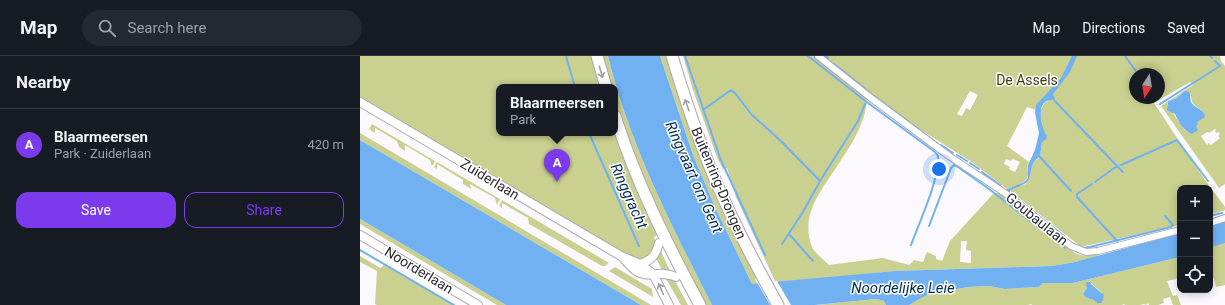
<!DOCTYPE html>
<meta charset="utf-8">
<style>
:root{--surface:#171b24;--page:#242831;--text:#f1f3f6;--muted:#9ea1a6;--line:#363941;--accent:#7c3aed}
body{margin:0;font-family:Roboto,sans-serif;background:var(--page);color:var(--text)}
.controls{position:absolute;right:12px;bottom:12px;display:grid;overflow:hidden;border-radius:8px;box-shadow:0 2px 10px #0003}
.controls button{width:36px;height:36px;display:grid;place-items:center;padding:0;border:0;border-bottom:1px solid var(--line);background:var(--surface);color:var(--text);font:20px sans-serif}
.compass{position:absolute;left:769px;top:12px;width:36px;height:36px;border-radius:50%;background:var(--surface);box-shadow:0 2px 10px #0003;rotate:192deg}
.you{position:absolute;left:579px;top:113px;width:14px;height:14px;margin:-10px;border:3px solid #fff;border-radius:50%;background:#1a73e8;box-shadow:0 0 0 6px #1a73e833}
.badge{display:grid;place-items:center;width:26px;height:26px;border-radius:50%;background:var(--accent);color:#fff;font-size:13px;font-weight:700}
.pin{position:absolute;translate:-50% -33px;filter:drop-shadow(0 1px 2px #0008)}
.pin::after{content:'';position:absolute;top:21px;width:14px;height:12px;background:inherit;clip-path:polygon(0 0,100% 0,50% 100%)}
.popup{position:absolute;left:136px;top:28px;width:122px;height:52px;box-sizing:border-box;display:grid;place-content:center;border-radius:8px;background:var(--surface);filter:drop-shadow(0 1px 3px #0005);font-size:13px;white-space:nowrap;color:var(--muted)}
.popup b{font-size:15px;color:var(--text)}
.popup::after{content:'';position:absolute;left:50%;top:100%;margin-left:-8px;border:8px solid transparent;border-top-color:var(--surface)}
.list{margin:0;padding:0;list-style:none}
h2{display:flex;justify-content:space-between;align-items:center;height:52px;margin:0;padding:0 16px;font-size:17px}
h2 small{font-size:13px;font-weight:400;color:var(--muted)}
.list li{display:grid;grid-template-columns:26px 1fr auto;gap:12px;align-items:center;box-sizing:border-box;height:72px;padding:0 16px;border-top:1px solid var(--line)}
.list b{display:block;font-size:15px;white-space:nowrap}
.list p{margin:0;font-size:13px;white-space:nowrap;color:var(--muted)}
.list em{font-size:13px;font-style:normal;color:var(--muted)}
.actions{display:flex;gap:8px;padding:12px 16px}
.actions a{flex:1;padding:9px 0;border:1px solid var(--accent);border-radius:12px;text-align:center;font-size:14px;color:var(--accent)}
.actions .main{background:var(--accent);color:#fff}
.icon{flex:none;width:22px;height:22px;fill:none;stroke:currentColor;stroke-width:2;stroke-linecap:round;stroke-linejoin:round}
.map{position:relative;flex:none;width:865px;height:249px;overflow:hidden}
header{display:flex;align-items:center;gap:24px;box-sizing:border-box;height:56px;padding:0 20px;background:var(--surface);border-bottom:1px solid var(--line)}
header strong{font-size:19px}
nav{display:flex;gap:22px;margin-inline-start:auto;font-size:14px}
.search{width:280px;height:36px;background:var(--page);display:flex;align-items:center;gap:10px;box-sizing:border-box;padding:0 14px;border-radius:22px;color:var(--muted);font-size:15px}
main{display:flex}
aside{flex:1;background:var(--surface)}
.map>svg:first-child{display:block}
.green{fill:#cad08f;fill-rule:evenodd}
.water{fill:#71b1f1}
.pier{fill:#fbf9fe}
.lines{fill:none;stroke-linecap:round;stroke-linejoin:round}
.stream{stroke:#71b1f1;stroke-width:2}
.street-casing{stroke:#aba6b1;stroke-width:8}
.secondary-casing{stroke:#aba6b1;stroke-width:10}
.highway-casing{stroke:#aba6b1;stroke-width:13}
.street{stroke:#fff;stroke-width:6}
.secondary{stroke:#fff;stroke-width:8}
.highway{stroke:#fff;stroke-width:11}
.oneway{stroke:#a09fa1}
.labels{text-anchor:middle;stroke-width:3;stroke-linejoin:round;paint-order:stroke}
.park-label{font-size:14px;fill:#3a3d16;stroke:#fff}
.street-label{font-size:14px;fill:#2c2a2f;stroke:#fff}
.water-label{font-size:15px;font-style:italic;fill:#002d56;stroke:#fff}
</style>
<header>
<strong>Map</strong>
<div class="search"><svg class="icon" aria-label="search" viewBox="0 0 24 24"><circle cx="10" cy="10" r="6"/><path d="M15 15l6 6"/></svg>Search here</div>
<nav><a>Map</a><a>Directions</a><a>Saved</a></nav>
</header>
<main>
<aside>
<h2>Nearby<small></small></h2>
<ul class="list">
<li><span class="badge">A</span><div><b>Blaarmeersen</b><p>Park · Zuiderlaan</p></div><em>420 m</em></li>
</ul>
<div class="actions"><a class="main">Save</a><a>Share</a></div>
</aside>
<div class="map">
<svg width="865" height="249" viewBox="0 0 865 249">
<rect width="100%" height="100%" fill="#fbf9fe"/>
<path class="green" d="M 0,0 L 248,0 C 269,87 311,169 352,249 L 344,249 L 306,174 L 294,181 L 296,187 L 292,200 L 280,205 L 267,199 L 0,42 ZM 139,31 L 255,31 L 255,77 L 139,77 Z
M 300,0 L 307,0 L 320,44 L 341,102 L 398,222 L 395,223 L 397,228 L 392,228 L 355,151 L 333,99 Z
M 323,0 L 860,0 L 861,5 L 865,10 L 865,128 L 859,132 L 801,50 L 833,29 L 830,26 L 794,47 L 845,124 L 865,151 L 865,154 L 850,159 L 850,132 L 820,132 L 820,169 L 725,190 L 720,190 L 650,135 L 655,131 L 666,128 L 673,106 L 680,101 L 682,86 L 684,83 L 680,55 L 685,46 L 689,45 L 686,40 L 676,54 L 667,51 L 647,90 L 669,106 C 667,110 668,114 668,119 C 667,127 654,130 647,133 L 613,107 L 511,42 L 466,7 L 489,28 L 507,43 C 506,68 489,92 476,112 C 460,136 440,160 452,191 C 455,197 464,204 469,209 L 523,202 L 549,209 L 554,204 L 563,206 L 567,196 L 576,200 L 576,203 L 582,205 L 590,185 L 634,137 L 642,137 L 716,198 L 725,200 L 737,198 L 738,200 L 715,206 L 692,210 L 535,215 L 416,227 L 376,141 L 367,112 L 363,113 L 358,104 L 334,37 ZM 775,18 L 799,18 L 799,42 L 775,42 ZM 610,35 L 618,39 L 610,54 L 606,52 L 602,60 L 597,58 ZM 823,36 L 831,39 C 831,48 835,50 842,54 L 835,70 L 826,75 C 818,66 814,57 807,49 L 808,45 L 817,42 ZM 855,73 L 856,74 L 855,75 L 856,77 L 858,76 L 860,78 L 858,80 L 860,82 L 851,89 L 849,87 L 847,89 L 841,80 L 847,76 L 849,77 ZM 646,103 L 651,105 L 653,103 L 660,106 L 655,116 L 649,113 L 650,111 L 644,108 ZM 601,185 L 607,185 L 606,194 L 611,195 L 611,207 L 600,206 Z
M 12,68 L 75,105 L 72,110 L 70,104 L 45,89 L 45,95 L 39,91 L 37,85 L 15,72 L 15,77 L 9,73 Z
M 0,77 L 281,243 L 291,249 L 281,249 L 0,84 Z
M 77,106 L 140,143 L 137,149 L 135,142 L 110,128 L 111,133 L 103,128 L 103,124 L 77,108 L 77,113 L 74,111 Z
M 142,144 L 249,207 L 245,210 L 242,210 L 169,168 L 168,162 L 142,147 L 142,152 L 139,150 Z
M 0,163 L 146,249 L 137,249 L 0,168 Z
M 865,187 L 865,229 L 856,231 L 854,222 L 850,223 L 850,192 Z
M 300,193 L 310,215 L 302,214 L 296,202 Z
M 0,200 L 20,212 L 24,209 L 94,249 L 17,249 L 15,248 L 17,215 L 0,206 Z
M 820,201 L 820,222 L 807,225 L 813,240 L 817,239 L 821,249 L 813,249 L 810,241 L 803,243 L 804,247 L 798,249 L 789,249 L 788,247 L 786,249 L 784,248 L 780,249 L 765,249 L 764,248 L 762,249 L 672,249 L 671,248 L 668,249 L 549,249 L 567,239 L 608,231 L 629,230 L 645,233 L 679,231 L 683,227 L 713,227 ZM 731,227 L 742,237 L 736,245 L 727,242 L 723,238 L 727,232 L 727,228 Z
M 255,211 L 292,233 L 293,241 L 249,215 Z
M 304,219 L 314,223 L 328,249 L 321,249 Z
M 517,243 L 524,245 L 526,249 L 456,249 Z"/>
<path class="water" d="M 248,0 L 300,0 L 333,99 L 355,151 L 392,228 L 535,215 L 692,210 L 715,206 L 820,177 L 820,201 L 713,227 L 683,227 L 679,231 L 645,233 L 629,230 L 608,231 L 567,239 L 549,249 L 526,249 L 524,245 L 517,243 L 455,249 L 352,249 C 311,169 269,87 248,0 Z
M 712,0 L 717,0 L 710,16 L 693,38 L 695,43 C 692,44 688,44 685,46 C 677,52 682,74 687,80 L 686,83 L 682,86 L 680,101 C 668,106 673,119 667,126 C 666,128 654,132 650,135 L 650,137 L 646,135 L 645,134 L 664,126 L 668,122 L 668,109 L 675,94 L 679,77 L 675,57 L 676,49 L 701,22 Z
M 826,35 L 829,36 C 831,40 830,43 831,46 C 835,53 844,52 845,61 L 837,66 L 838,68 L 836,70 L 838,74 L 832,78 C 823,74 819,67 815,58 L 807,54 L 808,45 L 817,42 L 823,36 Z
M 0,84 L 281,249 L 146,249 L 0,163 Z
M 865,164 L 865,187 L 850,192 L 850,168 Z
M 726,226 L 730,226 L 732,229 L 744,239 L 742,247 L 737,247 C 734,242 726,244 723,238 L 727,232 Z"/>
<path class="pier" d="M 417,225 L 431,249 L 410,249 L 397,226 Z"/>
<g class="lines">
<path class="stream" d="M 206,0 L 215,31
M 325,0 L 360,102 L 405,199
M 448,0 L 504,44 L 575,96 L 578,100 C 580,122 559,167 551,189
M 466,0 L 468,2
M 765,0 L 778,18
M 850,0 L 852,2
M 474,8 L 509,36
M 514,40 L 577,87
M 694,44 L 757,110 L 735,126
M 800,48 L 860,10 L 855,5
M 343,54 L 371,34 L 375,37 L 392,59 L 421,85 L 460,125 L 443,156 L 422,188
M 229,77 L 279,190
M 581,89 L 593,97
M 597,99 L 607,105
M 680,101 L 711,135
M 610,107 L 619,113
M 761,109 L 817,84 L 848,125
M 757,110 L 763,116
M 622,116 L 640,129
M 460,125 L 498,65 L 505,48
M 732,128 L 717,138 L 717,141 L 757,185
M 650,137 L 704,180
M 850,160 L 862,157
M 569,170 L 591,112 L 594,109 L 598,111 L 629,133 L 705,192
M 429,178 L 453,205
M 722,192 L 730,191 L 811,171 L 813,169 L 805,160
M 0,194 L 94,249"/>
<defs>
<path id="street" d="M 458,0 L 511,42 L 589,100 L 645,137 L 711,190 L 726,196 L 738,195 L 820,174
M 850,167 L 865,162"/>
<path id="secondary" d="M 0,46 L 261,200 L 280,208 L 293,218 L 309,249
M 0,179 L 118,249
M 264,203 C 267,206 271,211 275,214 C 288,224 300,213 316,221
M 280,208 C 292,204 296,199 299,187"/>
<path id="highway" d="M 237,0 L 246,31
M 312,0 C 327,50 343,99 365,146 C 381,181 399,215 418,249
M 255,60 C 276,126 307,188 340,249"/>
</defs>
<use href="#street" class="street-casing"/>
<use href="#secondary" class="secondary-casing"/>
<use href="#highway" class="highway-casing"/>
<use href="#street" class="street"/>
<use href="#secondary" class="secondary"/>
<use href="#highway" class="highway"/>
</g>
<defs><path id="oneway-shaft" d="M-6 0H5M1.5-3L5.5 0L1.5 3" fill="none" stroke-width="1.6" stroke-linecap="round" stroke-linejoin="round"/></defs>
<g class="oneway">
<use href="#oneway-shaft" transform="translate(241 16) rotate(74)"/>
<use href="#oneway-shaft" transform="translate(327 49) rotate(-109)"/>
<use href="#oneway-shaft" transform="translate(301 233) rotate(-113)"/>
</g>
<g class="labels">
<g class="park-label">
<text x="667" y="29">De Assels</text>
</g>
<g class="street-label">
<text transform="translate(130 123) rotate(31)" y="5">Zuiderlaan</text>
<text transform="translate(359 127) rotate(67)" y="5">Buitenring-Drongen</text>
<text transform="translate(677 163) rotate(39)" y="5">Goubaulaan</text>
<text transform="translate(59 214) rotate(31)" y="5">Noorderlaan</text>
</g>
<g class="water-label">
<text transform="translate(334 121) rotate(66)" y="5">Ringvaart om Gent</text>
<text transform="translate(269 140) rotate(66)" y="5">Ringgracht</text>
<text x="543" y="237">Noordelijke Leie</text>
</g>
</g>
</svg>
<div class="controls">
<button>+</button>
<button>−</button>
<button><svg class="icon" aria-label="locate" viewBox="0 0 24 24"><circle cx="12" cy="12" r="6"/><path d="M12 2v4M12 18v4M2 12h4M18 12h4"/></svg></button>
</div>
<svg class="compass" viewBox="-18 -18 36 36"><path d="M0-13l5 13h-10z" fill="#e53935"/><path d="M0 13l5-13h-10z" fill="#9ea1a6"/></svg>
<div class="you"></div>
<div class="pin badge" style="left:197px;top:126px">A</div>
<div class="popup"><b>Blaarmeersen</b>Park</div>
</div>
</main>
